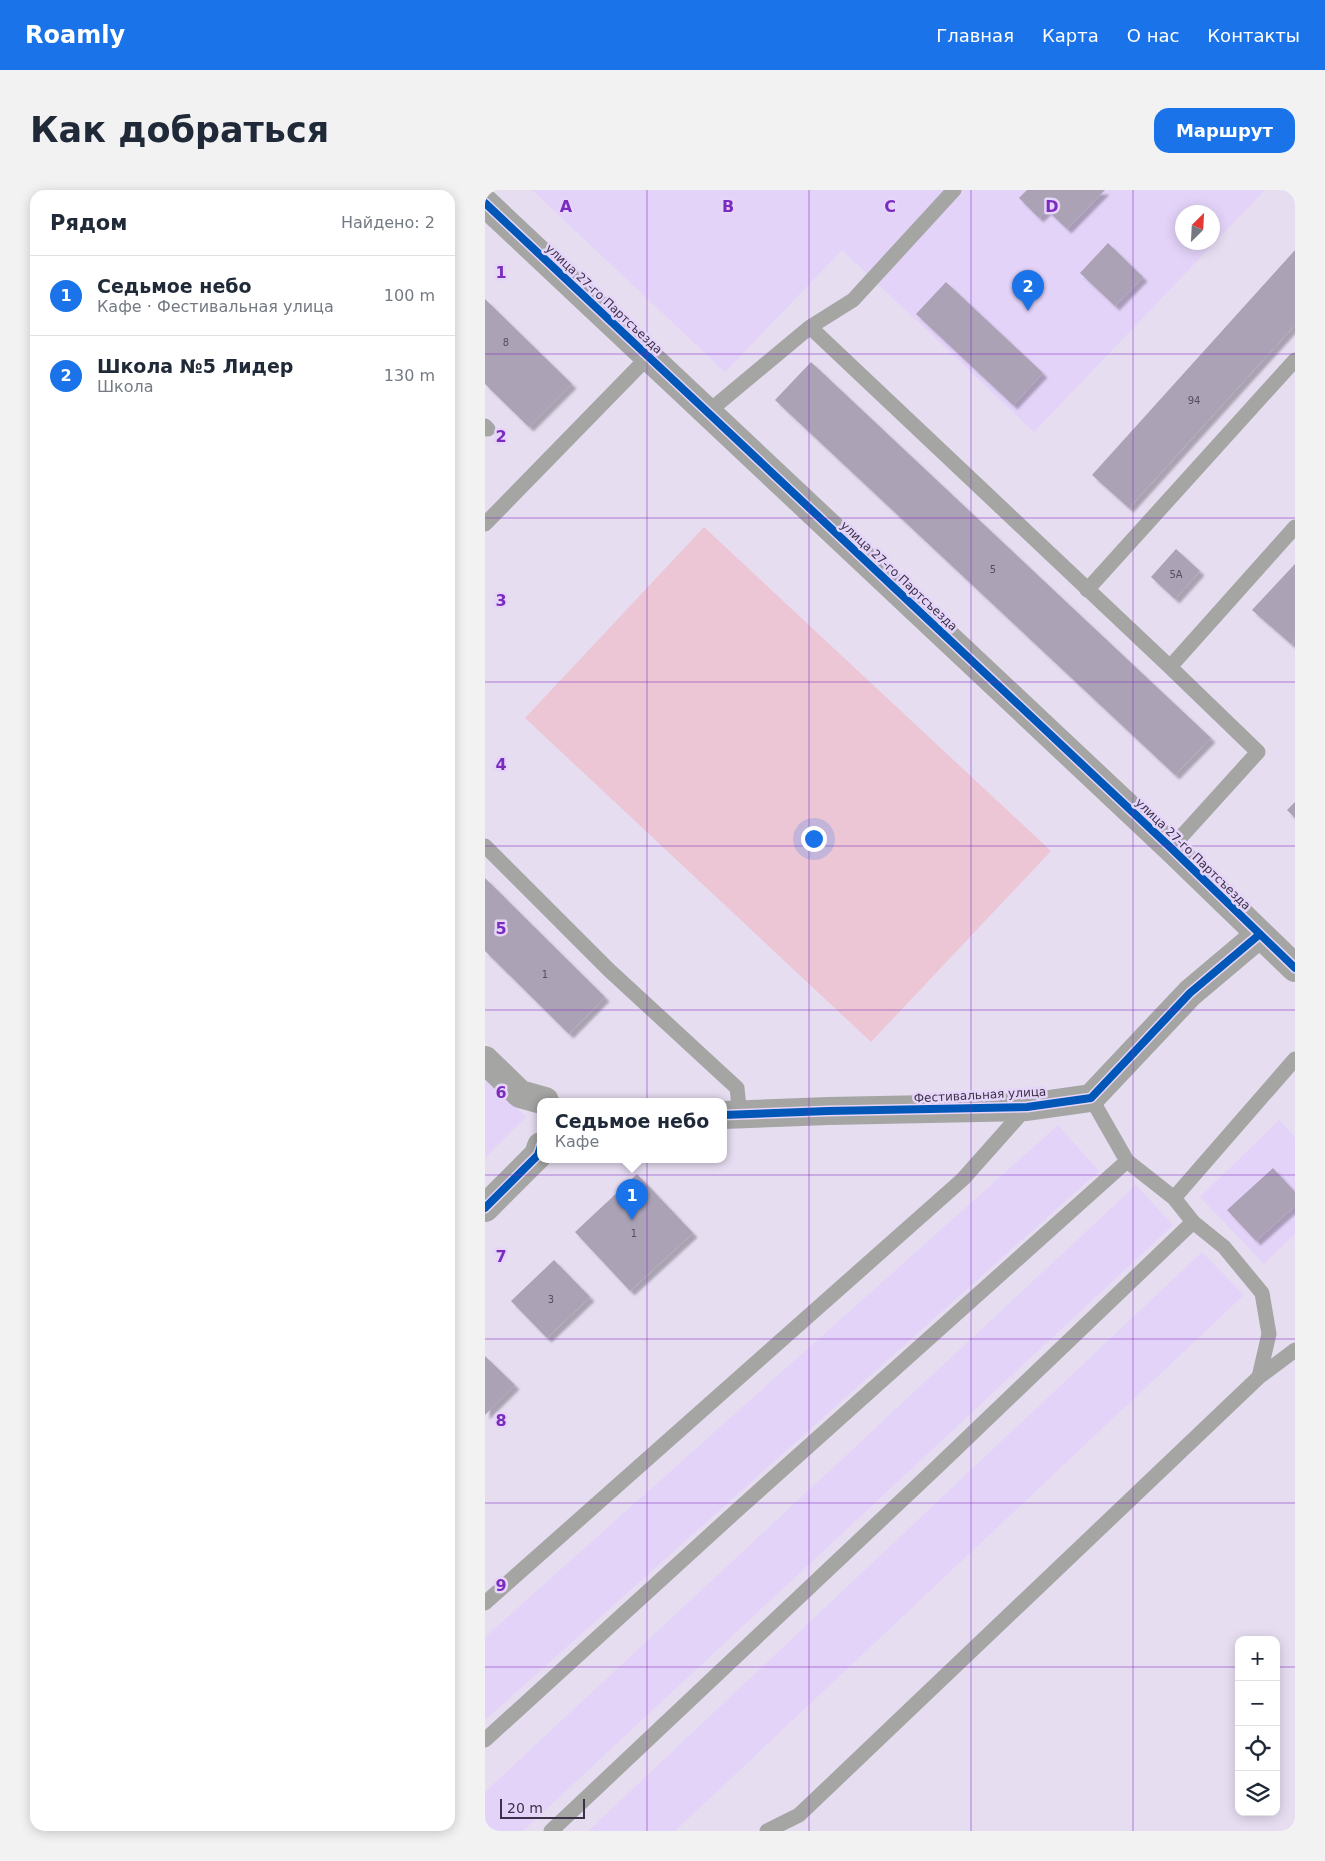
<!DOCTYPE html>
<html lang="ru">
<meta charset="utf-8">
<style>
:root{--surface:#fff;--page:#f2f2f3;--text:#1f2937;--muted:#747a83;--line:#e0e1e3;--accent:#1a73e8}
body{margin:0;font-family:"DejaVu Sans",sans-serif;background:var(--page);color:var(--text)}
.controls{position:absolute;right:15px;bottom:15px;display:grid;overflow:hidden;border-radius:10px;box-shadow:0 2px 12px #0003}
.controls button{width:45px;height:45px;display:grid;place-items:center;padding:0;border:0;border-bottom:1px solid var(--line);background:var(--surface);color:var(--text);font:25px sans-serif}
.compass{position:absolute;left:690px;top:15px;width:45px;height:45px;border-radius:50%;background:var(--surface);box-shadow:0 2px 12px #0003;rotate:24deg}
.scale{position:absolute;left:15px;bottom:12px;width:85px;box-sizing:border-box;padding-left:5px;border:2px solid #3c3148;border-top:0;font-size:14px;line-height:18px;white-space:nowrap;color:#3c3148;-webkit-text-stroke:4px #e5d5f9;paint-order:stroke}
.you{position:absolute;left:328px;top:648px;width:18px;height:18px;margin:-12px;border:4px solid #fff;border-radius:50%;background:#1a73e8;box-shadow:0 0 0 8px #1a73e833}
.badge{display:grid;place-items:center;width:32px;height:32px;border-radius:50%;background:var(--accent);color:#fff;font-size:16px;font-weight:700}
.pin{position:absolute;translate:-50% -41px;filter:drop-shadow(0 1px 2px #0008)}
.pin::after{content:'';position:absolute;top:26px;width:18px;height:15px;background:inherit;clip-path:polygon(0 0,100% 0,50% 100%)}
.popup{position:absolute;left:52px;top:908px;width:190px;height:65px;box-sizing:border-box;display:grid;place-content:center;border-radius:10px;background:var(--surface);filter:drop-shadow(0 1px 4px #0005);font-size:16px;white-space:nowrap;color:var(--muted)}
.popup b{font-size:19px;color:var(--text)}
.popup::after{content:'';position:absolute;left:50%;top:100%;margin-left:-10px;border:10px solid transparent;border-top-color:var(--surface)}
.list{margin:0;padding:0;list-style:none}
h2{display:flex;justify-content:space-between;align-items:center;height:65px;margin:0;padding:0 20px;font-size:21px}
h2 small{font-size:16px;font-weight:400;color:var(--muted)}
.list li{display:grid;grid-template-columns:32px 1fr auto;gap:15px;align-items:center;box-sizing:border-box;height:80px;padding:0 20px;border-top:1px solid var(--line)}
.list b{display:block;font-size:19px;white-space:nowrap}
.list p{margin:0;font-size:16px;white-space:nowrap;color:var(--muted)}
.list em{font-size:16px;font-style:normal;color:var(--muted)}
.icon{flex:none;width:28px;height:28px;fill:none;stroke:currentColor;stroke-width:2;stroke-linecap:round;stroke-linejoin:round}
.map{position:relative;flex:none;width:810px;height:1641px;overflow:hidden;border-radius:15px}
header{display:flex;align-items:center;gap:30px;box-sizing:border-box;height:70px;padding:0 25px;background:var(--accent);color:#fff}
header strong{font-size:24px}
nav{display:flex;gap:28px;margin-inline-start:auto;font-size:18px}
.intro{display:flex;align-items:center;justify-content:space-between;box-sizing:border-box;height:120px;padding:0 30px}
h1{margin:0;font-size:35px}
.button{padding:12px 22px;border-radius:15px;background:var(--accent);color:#fff;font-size:18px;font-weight:700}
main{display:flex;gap:30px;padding:0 30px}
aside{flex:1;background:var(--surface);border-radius:15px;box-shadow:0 2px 12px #0003}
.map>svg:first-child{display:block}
.built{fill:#e4d3f9;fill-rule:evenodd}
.green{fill:#edc6d6}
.building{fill:#aba2b6;filter:url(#shadow)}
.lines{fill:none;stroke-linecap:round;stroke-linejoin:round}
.lane{stroke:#a5a6a4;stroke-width:15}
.street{stroke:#a5a6a4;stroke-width:28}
.cycleway-casing{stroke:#e5d5f9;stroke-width:11}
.cycleway{stroke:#0057b8;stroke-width:8}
.grid{fill:none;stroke:#7b2cbf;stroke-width:1;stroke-opacity:0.55}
.labels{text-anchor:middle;stroke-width:5;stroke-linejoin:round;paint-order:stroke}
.number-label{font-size:10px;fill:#584d64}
.street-label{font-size:12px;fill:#3c3148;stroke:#e5d5f9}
.grid-label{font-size:16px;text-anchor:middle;font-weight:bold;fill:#7b2cbf;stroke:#e5d5f9;stroke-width:5;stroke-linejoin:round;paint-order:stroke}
</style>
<header>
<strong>Roamly</strong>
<nav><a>Главная</a><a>Карта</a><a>О нас</a><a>Контакты</a></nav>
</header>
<div class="intro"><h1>Как добраться</h1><a class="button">Маршрут</a></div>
<main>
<aside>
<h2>Рядом<small>Найдено: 2</small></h2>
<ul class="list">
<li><span class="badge">1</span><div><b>Седьмое небо</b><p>Кафе · Фестивальная улица</p></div><em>100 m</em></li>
<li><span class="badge">2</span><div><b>Школа №5 Лидер</b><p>Школа</p></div><em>130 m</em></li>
</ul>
</aside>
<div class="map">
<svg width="810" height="1641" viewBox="0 0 810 1641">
<defs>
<filter id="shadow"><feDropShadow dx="4.5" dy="4.5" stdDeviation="1" flood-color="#0004"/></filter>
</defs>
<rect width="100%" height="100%" fill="#e6ddf1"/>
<path class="built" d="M 47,0 L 780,0 L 549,242 L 357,60 L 240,182 ZM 698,22 L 728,22 L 728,52 L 698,52 Z
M 0,886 L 41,927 L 0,968 Z
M 794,930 L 810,947 L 810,1044 L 779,1074 L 715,1007 Z
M 573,935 L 614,981 L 0,1530 L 0,1447 Z
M 651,995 L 688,1035 L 38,1641 L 0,1641 L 0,1602 Z
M 717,1062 L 759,1105 L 190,1641 L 103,1641 Z"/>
<path class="green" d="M 219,337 L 566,661 L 386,852 L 40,528 Z"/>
<path class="building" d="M 542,0 L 620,0 L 582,39 L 562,20 L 554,28 L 534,8 Z
M 623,53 L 658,87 L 630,116 L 595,83 Z
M 810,60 L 810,135 L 644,318 L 607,285 Z
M 461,92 L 558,183 L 528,215 L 431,124 Z
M 0,109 L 87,194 L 44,237 L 0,194 Z
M 326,172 L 726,548 L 690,585 L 290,210 Z
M 691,359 L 715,381 L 690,409 L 666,387 Z
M 810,374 L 810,449 L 806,454 L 767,420 Z
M 810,612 L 810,628 L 802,620 Z
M 0,688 L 120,807 L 84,844 L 0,761 Z
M 788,978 L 810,1002 L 810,1016 L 771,1051 L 742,1020 Z
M 152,984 L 208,1043 L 145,1101 L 90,1042 Z
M 69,1070 L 105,1107 L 62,1148 L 26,1111 Z
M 0,1166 L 30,1195 L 0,1225 Z"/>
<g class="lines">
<path class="lane" d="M 325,137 L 368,110 L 469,0
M 223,222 L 325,137 L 685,477 L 810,337
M 0,236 L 3,239
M 0,334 L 164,166
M 602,400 L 810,170
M 685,477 L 773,562 L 686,658
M 0,656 L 124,780 L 252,898 L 255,926
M 689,1008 L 810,869
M 774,1187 L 810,1160
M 0,1413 L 478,989 L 542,917
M 0,1550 L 249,1323 L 642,971
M 66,1641 L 452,1277 L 708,1032
M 282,1641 L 314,1625 L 774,1187 L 784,1144 L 777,1103 L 739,1057 L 708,1032 L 689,1008 L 642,971 L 606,908"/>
<path class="street" d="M 0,13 L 686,658 L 810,778
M 0,870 L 35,904 L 60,911
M 238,925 L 343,921 L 542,917 L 606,908 L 705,803 L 775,744
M 0,1018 L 53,965 L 56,956"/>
<defs>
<path id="cycleway" d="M 0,13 L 686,658 L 810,778
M 238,925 L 343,921 L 542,917 L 606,908 L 705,803 L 775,744
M 0,1018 L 53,965 L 56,956"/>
</defs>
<use href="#cycleway" class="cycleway-casing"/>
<use href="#cycleway" class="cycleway"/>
</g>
<path class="grid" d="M 162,0 L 162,1641M 324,0 L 324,1641M 486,0 L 486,1641M 648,0 L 648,1641M 0,164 L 810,164M 0,328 L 810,328M 0,492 L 810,492M 0,656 L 810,656M 0,820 L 810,820M 0,985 L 810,985M 0,1149 L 810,1149M 0,1313 L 810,1313M 0,1477 L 754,1477M 791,1477 L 810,1477"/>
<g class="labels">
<g class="number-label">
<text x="21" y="156">8</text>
<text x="709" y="214">94</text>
<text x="508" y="383">5</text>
<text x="691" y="388">5А</text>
<text x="60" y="788">1</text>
<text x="149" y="1047">1</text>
<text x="66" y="1113">3</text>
</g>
<g class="street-label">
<text transform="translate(119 109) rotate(43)" y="4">улица 27-го Партсъезда</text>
<text transform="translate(414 386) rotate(43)" y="4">улица 27-го Партсъезда</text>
<text transform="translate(708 664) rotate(44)" y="4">улица 27-го Партсъезда</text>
<text transform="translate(495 905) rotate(-3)" y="4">Фестивальная улица</text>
</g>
</g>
<g class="grid-label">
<text x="81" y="22">A</text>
<text x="243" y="22">B</text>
<text x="405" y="22">C</text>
<text x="567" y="22">D</text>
<text x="16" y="88">1</text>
<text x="16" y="252">2</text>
<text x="16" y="416">3</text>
<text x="16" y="580">4</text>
<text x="16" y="744">5</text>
<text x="16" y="908">6</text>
<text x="16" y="1072">7</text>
<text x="16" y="1236">8</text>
<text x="16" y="1401">9</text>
</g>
</svg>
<div class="controls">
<button>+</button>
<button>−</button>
<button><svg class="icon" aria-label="locate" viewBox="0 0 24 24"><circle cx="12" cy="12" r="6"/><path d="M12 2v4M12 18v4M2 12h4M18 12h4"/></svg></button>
<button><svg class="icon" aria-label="layers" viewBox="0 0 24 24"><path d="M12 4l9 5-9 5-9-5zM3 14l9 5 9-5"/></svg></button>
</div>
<svg class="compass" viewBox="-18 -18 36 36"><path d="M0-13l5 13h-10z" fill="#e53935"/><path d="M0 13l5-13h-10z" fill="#747a83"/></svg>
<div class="scale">20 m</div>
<div class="you"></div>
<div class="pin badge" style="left:147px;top:1030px">1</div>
<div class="popup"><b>Седьмое небо</b>Кафе</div>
<div class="pin badge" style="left:543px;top:121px">2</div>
</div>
</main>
